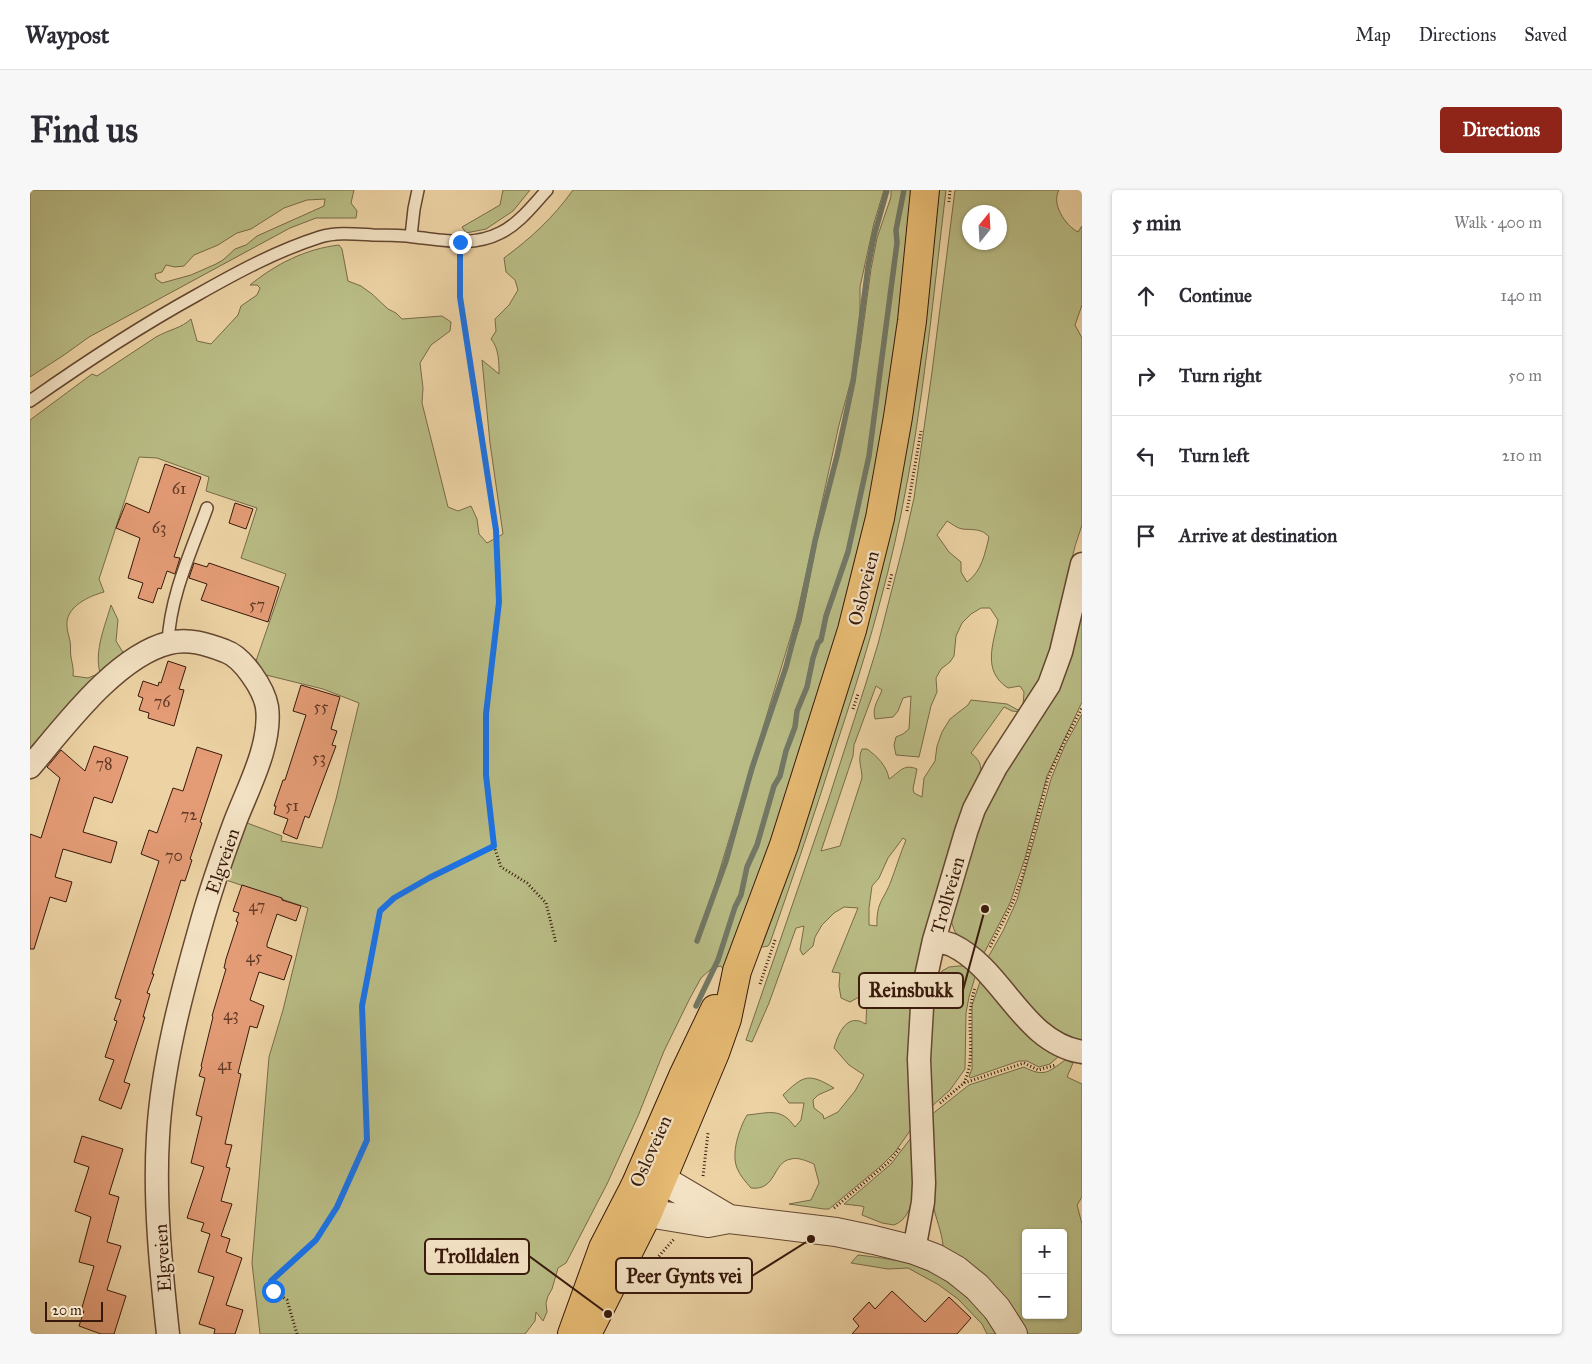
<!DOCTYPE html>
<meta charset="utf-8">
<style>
:root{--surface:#fff;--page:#f7f7f7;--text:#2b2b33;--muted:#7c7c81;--line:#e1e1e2;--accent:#8f2418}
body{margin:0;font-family:"IM FELL Great Primer",serif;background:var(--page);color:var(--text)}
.controls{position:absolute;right:15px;bottom:15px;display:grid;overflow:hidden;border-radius:5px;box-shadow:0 1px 4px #0004}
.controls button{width:45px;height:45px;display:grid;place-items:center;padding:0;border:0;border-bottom:1px solid var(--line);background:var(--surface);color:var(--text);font:25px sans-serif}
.compass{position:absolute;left:932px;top:15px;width:45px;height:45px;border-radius:50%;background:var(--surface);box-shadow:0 1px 4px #0004;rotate:18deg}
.scale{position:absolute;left:15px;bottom:12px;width:58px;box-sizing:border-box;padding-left:5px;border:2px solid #37180a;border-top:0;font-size:14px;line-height:18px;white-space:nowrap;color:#37180a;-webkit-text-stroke:4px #f3e2c4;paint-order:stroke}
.stop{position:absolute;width:15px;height:15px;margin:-11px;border:4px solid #1a73e8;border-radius:50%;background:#fff}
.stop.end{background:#1a73e8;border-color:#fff;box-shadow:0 1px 5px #0008}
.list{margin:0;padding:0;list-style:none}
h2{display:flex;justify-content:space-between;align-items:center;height:65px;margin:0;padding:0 20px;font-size:21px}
h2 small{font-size:16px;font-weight:400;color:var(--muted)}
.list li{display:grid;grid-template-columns:32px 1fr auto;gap:15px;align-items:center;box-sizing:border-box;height:80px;padding:0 20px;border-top:1px solid var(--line)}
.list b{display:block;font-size:19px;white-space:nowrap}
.list em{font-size:16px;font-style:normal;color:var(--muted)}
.icon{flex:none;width:28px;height:28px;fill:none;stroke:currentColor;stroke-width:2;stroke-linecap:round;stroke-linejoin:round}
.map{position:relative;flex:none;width:1052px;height:1144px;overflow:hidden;border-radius:5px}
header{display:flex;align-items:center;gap:30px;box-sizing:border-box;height:70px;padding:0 25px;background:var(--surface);border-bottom:1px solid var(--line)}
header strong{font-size:24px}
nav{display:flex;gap:28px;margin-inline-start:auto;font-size:18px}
.intro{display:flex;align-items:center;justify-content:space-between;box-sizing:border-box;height:120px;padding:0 30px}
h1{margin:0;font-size:35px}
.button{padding:12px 22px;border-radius:5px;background:var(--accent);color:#fff;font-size:18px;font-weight:700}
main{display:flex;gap:30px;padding:0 30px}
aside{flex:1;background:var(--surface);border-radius:5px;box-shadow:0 1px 4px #0004}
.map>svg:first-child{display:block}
.green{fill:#b9bc85;stroke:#786a48;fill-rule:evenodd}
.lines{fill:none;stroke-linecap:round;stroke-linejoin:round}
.stream{stroke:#727866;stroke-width:5.5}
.building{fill:#e49c76;stroke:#37180a}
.service-casing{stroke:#644730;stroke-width:14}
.minor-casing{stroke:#644730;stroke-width:25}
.tertiary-casing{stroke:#644730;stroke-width:30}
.primary-casing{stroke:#37180a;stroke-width:30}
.path{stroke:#37180a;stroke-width:3;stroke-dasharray:1 2.5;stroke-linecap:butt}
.service{stroke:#f3e2c4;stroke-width:11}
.minor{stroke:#f3e2c4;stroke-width:22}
.tertiary{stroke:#f3e2c4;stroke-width:28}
.primary{stroke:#e6ba72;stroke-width:28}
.route{stroke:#1a73e8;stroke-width:6}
.labels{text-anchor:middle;stroke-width:4.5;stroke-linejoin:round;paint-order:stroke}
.number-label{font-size:16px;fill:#623925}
.street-label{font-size:19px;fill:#37180a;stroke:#f3e2c4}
.leader{fill:none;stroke:#37180a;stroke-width:2}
.callout-dot{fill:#37180a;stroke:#f3e2c4;stroke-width:2}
.callout{fill:#f3e2c4;stroke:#37180a;stroke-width:2}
.callout-label{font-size:20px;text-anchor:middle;font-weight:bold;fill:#37180a}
</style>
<header>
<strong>Waypost</strong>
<nav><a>Map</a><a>Directions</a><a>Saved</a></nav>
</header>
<div class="intro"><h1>Find us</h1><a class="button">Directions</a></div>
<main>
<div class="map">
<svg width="1052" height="1144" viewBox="0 0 1052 1144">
<rect width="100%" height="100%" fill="#edd3a4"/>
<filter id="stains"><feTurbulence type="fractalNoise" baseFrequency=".004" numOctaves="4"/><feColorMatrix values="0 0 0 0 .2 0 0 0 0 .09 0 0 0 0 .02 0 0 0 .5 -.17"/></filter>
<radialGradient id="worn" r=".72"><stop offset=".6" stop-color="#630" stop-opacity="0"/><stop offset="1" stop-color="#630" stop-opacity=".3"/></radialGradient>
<path class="green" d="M 0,0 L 324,0 L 321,13 L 327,21 L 326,28 L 286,28 L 260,38 L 59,147 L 34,165 L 0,187 ZM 277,10 L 295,9 L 294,16 L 227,46 L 216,55 L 205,59 L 193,70 L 186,74 L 161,85 L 132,93 L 126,89 L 125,84 L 132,82 L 136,75 L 145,77 L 154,76 L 164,65 L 188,55 L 207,43 L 221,39 L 254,18 Z
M 473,0 L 500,0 L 483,21 L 456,39 L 436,43 L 432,37 L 470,15 Z
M 543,0 L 854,0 L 844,33 L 830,97 L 830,122 L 824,179 L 809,235 L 766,429 L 684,699 L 698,669 L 720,591 L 771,432 L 787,351 L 815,237 L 830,160 L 841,79 L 847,48 L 861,7 L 861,0 L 883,0 C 870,115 861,232 834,345 C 818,412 798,477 777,542 C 752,620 725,697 697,773 L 693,779 L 691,776 L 682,778 L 671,788 L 660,808 L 634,861 L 608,926 L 577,994 L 536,1073 L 528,1078 L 522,1099 L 518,1106 L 516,1113 L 517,1122 L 513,1131 L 506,1122 L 505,1131 L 495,1144 L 230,1144 L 222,1073 L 239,867 L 253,820 L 278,718 L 196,690 L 217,633 L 252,646 L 251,651 L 292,658 L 306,609 L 329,513 L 293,499 L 236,485 L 229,479 L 226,471 L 256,384 L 211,368 L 227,318 L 176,301 L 179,287 L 127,268 L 109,267 L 69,389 L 74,402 C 59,406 35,417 37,436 C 37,441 39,446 40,451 C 41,456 40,462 41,467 C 42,474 44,478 43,486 L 58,488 L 70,483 C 64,461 75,436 81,415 L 88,430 L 86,451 L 94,464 L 35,518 L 0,558 L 0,230 L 62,184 L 67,186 L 70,184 C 89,172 107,159 126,147 C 138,140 152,138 161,129 L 167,151 L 181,154 L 208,125 L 211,116 L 227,105 L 230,98 L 227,95 L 220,95 C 246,74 275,59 309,55 L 312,59 L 318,91 L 331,96 L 342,104 L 358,119 L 366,123 L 372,129 L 412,126 L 421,132 L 420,141 L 401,155 L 390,173 L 393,198 L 392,213 L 418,317 L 428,321 L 441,316 L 447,329 L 449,344 L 457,353 L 473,344 L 460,253 L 452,170 L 469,184 C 469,173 469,158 461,149 L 466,141 L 465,129 L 479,115 L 488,100 L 485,90 L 476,82 L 474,68 C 501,48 523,28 543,0 Z
M 907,0 L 916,0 C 903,108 893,218 871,324 C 855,402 832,478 807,553 C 786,620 763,687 740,753 L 738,756 L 733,757 L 730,756 L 799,550 Z
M 925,0 L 1029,0 C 1021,14 1035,35 1048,42 L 1052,36 L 1052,115 L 1045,135 L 1052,148 L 1052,335 C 1033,386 1031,442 1010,492 C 1005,502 997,512 991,522 L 982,521 L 974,517 L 941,563 C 952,572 954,580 945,592 L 909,695 L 891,761 L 882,938 L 865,962 L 852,975 L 799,1019 L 794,1019 L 759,1014 L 781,1010 L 789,993 L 784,974 C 777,971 768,967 761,969 C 742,972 747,1001 721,998 C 716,992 710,986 707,978 C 701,963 709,939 717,925 C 739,923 751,917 765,937 L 771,930 L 774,913 L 759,913 L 753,905 C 773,886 778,882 804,898 L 788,905 L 783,910 L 784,918 L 793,925 L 794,929 L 808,922 L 825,901 L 834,885 L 819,875 L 804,858 C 807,848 814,827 829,831 C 831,831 833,833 836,834 L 837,806 L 829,807 L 820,812 L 811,808 L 809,796 L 810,783 L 802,782 L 828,718 L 814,717 L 804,723 L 792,735 L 785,747 L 783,756 L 773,765 L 770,760 L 774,736 L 766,738 L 739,813 L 722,852 L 716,850 L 798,611 L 836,493 L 848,454 L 874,352 L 884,308 L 902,182 ZM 939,22 L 969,22 L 969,52 L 939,52 ZM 917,331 C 922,334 927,338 932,339 C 942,340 952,338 959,347 C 955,363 952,381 937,392 L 931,382 L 931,372 L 919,362 L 907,345 ZM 951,418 L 960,418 L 968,430 C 963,455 952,481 978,498 L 990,496 L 994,502 L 993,516 L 988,520 L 977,514 L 941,510 L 938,515 L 920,529 L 912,542 L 907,556 L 905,571 L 894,588 L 892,607 L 884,603 L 883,599 L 887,579 C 873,573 869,583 859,589 C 857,576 847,566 837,559 L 832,559 C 827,570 832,577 832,588 L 810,656 L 791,661 L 823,566 L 824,555 L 846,496 L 852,500 C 848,511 842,517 845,529 L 863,527 L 868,521 L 873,508 L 881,506 L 879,539 L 873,544 L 866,547 L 864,555 L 866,565 L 889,567 L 901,516 L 907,502 L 906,488 L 911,479 L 920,472 L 924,466 L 926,446 L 932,433 L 941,424 ZM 873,648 L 876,650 C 870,664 866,678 861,691 C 854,710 846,712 847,736 L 839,735 L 839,718 L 842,696 L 849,688 L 858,668 Z
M 1052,411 L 1052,512 L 1017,586 L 995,668 L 980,713 L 952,767 L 925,742 L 920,728 L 947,635 Z
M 1052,524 L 1052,855 L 1032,849 L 956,771 L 973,741 L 987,710 L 1021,589 L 1035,555 Z
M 928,776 L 935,776 L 946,784 L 939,807 L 936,823 L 935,879 L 920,900 L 901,917 L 900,844 L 903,797 L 912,781 L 919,777 Z
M 951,789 L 1029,866 L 1020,874 L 1009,877 L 997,871 L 989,871 L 940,888 L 939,886 L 942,879 L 942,815 Z
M 1035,870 L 1043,873 L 1037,887 L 1052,894 L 1052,1007 L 1047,1015 L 1052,1034 L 1052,1144 L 996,1144 L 913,1056 C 912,1041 905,1028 903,1013 L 901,925 L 939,895 L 994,877 C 1013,887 1018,883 1035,870 ZM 996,1043 L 1033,1043 L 1033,1125 L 996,1125 Z
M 884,944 C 884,969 892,1025 864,1035 L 852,1033 L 832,1025 L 834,1017 L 831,1016 L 814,1014 L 861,974 Z
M 828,1065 C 845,1067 862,1069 878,1073 C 914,1084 948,1111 966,1144 L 957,1144 L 952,1134 L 928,1109 L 909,1095 L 878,1078 L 858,1079 L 821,1073 Z"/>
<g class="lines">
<path class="stream" d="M 667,751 L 696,671 L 722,578 L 756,477 L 771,420 L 785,351 L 807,266 L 823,192 L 838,77 L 844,46 L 857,0
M 666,816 L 688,770 L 705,717 L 711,705 L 717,677 L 727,655 L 744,596 L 750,586 L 756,561 L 765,537 L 767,521 L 777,497 L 783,468 L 788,453 L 791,450 L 796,426 L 818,362 L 839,266 L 867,53 L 866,40 L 874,0"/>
</g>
<path class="building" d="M 135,274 L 171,287 L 144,367 L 150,368 L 145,384 L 137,381 L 131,399 L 128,398 L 123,413 L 108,408 L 113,393 L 98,388 L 110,348 L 86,338 L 96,313 L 119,323 Z
M 205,313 L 223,319 L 216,339 L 199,333 Z
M 164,373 L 177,377 L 179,373 L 249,397 L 238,432 L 171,410 L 177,394 L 159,388 Z
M 138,471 L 156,477 L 149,499 L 154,500 L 144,536 L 118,528 L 119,523 L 109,520 L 113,508 L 108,506 L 113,491 L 128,496 L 129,492 L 131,493 Z
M 271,495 L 310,507 L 301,539 L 307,541 L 302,555 L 306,556 L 279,628 L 275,626 L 267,649 L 253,643 L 258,629 L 244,624 L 246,616 L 244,616 L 253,590 L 255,590 L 276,525 L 263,521 Z
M 64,556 L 98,567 L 82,613 L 64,607 L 53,642 L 87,652 L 81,673 L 33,659 L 25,687 L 42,692 L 36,712 L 20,707 L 4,759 L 0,759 L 0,644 L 11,648 L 30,588 L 17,577 L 31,560 L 55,581 Z
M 167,557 L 192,565 L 170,632 L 172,633 L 160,669 L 162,670 L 155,691 L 151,690 L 122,784 L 124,784 L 117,803 L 120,804 L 113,827 L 115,827 L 94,892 L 100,894 L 91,919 L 69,910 L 84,870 L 75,867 L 87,831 L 84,830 L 91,810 L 85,808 L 129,671 L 111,664 L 119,640 L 127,643 L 143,598 L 153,601 Z
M 212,695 L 252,708 L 252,710 L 271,716 L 266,731 L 247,724 L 237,754 L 237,757 L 262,766 L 254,790 L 229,782 L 220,810 L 234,816 L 227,838 L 220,836 L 208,883 L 211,884 L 195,954 L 202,955 L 196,977 L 200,978 L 191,1011 L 202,1014 L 191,1046 L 200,1049 L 196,1062 L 212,1068 L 196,1115 L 213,1120 L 205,1144 L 184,1144 L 185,1139 L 169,1134 L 184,1087 L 168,1082 L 180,1044 L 171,1041 L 174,1033 L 157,1028 L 174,977 L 161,973 L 172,927 L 166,925 L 175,888 L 169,886 L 172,877 L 171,876 L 183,827 L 182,826 L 196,779 L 194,778 L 196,769 L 208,732 L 206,731 L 209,723 L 203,721 Z
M 52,946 L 93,959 L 79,1004 L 89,1007 L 77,1052 L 91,1056 L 77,1100 L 96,1106 L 84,1144 L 71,1144 L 49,1136 L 54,1121 L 51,1121 L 64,1076 L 49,1072 L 61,1027 L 45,1021 L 59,977 L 44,972 Z
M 862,1101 L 895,1132 L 919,1107 L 941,1128 L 927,1144 L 822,1144 L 829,1136 L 823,1129 L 839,1112 L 845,1119 Z"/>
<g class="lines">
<defs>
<path id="service" d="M 381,46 L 384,19 L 388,0
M 0,211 C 54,173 109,137 167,105 C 206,83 246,61 290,47 C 307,42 325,44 343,45 C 356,45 371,45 384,47 C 413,50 443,57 470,43 C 489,34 503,15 517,0
M 138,453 C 140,406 161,362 177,318"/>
<path id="minor" d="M 0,577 C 34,537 86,466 139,453 C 158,448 177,454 195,461 C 213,467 234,499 237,517 C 242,554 218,598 205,632 C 192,667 180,702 170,738 C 151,805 132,876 128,946 C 124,1011 131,1080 138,1144
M 904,750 C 910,752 917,753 922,755 C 974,780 992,852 1052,862
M 884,1060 L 893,1012 L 894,993 L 889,869 L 893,800 L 904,750 L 936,642 L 944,619 L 966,577 L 1019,495 L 1031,462 L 1052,374"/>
<path id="tertiary" d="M 699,1029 L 633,990 L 605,996 L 618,1023 L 678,1033 L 699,1029 L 806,1042 L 844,1050 L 884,1060 L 905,1068 L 926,1080 L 947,1097 L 967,1119 L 983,1144"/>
<path id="primary" d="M 542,1144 L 573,1058 L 605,996 L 653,886 L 685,819
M 557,1144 L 617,1025 L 685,863 L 697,829 L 707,781 L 754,655 L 822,440 L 850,328 L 868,227 L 882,131 L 895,0"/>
</defs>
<use href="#service" class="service-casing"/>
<use href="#minor" class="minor-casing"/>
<use href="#tertiary" class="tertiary-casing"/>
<use href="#primary" class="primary-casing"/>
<path class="path" d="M 919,12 L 920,0
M 430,65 L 430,107 L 466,340 L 469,412 L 456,524 L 456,585 L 464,656 L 471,677 L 497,693 L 516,713 L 526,753
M 877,321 L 891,241
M 858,399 L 862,383
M 823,519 L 828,504
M 960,757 L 983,712 L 992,687 L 1018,588 L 1034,552 L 1052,518
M 730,794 L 745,750
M 934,893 C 936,888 938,883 939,878 C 944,850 935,827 945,798
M 910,913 L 934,893 L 994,873 L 1008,880 L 1026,875
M 673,986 L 678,943
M 804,1018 L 859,972 L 871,957
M 615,1082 L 644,1049
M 267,1144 L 257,1110 L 243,1101 L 241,1091 L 286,1050 L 307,1017 L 337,950 L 332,816 L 350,721 L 363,708 L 399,688 L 464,656"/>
<use href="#service" class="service"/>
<use href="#minor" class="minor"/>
<use href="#tertiary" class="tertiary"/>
<use href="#primary" class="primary"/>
</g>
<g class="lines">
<path class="route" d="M 243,1101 L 241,1091 L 286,1050 L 307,1017 L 337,950 L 332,816 L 350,721 L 364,708 L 399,688 L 464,656 L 456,585 L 456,524 L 469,412 L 466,340 L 430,107 L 430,52"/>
</g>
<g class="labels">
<g class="number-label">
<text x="149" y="304">61</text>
<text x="129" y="343">63</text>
<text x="227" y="420">57</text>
<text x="132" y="517">76</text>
<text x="291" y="522">55</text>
<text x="289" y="573">53</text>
<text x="74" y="579">78</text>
<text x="262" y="621">51</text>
<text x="159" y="630">72</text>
<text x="144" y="671">70</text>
<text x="227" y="721">47</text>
<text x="224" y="772">45</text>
<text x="201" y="830">43</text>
<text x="195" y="880">41</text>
</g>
<g class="street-label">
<text transform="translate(833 398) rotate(-76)" y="7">Osloveien</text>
<text transform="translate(192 671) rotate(-71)" y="7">Elgveien</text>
<text transform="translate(917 705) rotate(-74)" y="7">Trollveien</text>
<text transform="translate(620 961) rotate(-66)" y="7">Osloveien</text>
<text transform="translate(132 1068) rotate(-94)" y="7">Elgveien</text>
</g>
</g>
<path class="leader" d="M955 719L933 800M578 1124L499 1066M781 1049L722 1086"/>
<g class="callout-dot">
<circle cx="955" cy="719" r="5"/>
<circle cx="578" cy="1124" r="5"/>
<circle cx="781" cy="1049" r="5"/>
</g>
<g class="callout">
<rect x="829" y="783" width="104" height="35" rx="5"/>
<rect x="395" y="1049" width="104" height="35" rx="5"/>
<rect x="586" y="1068" width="136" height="35" rx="5"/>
</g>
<g class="callout-label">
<text x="881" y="807">Reinsbukk</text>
<text x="447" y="1073">Trolldalen</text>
<text x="654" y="1093">Peer Gynts vei</text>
</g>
<rect width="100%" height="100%" filter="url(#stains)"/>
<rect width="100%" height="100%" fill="url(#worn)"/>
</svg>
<div class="controls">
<button>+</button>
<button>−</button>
</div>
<svg class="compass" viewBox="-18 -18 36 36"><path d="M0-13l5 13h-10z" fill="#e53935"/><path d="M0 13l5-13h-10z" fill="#7c7c81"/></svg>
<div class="scale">20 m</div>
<div class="stop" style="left:243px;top:1101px"></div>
<div class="stop end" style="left:430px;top:52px"></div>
</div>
<aside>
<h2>5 min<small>Walk · 400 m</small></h2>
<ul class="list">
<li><svg class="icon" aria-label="ahead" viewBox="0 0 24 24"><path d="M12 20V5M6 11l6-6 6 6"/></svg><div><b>Continue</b></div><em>140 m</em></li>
<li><svg class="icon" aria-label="right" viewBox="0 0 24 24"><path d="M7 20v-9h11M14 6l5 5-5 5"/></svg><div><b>Turn right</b></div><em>50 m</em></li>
<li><svg class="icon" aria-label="left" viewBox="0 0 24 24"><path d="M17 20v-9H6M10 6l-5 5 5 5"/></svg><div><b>Turn left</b></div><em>210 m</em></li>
<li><svg class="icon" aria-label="arrive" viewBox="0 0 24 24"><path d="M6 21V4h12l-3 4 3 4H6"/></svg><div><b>Arrive at destination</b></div></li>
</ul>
</aside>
</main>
